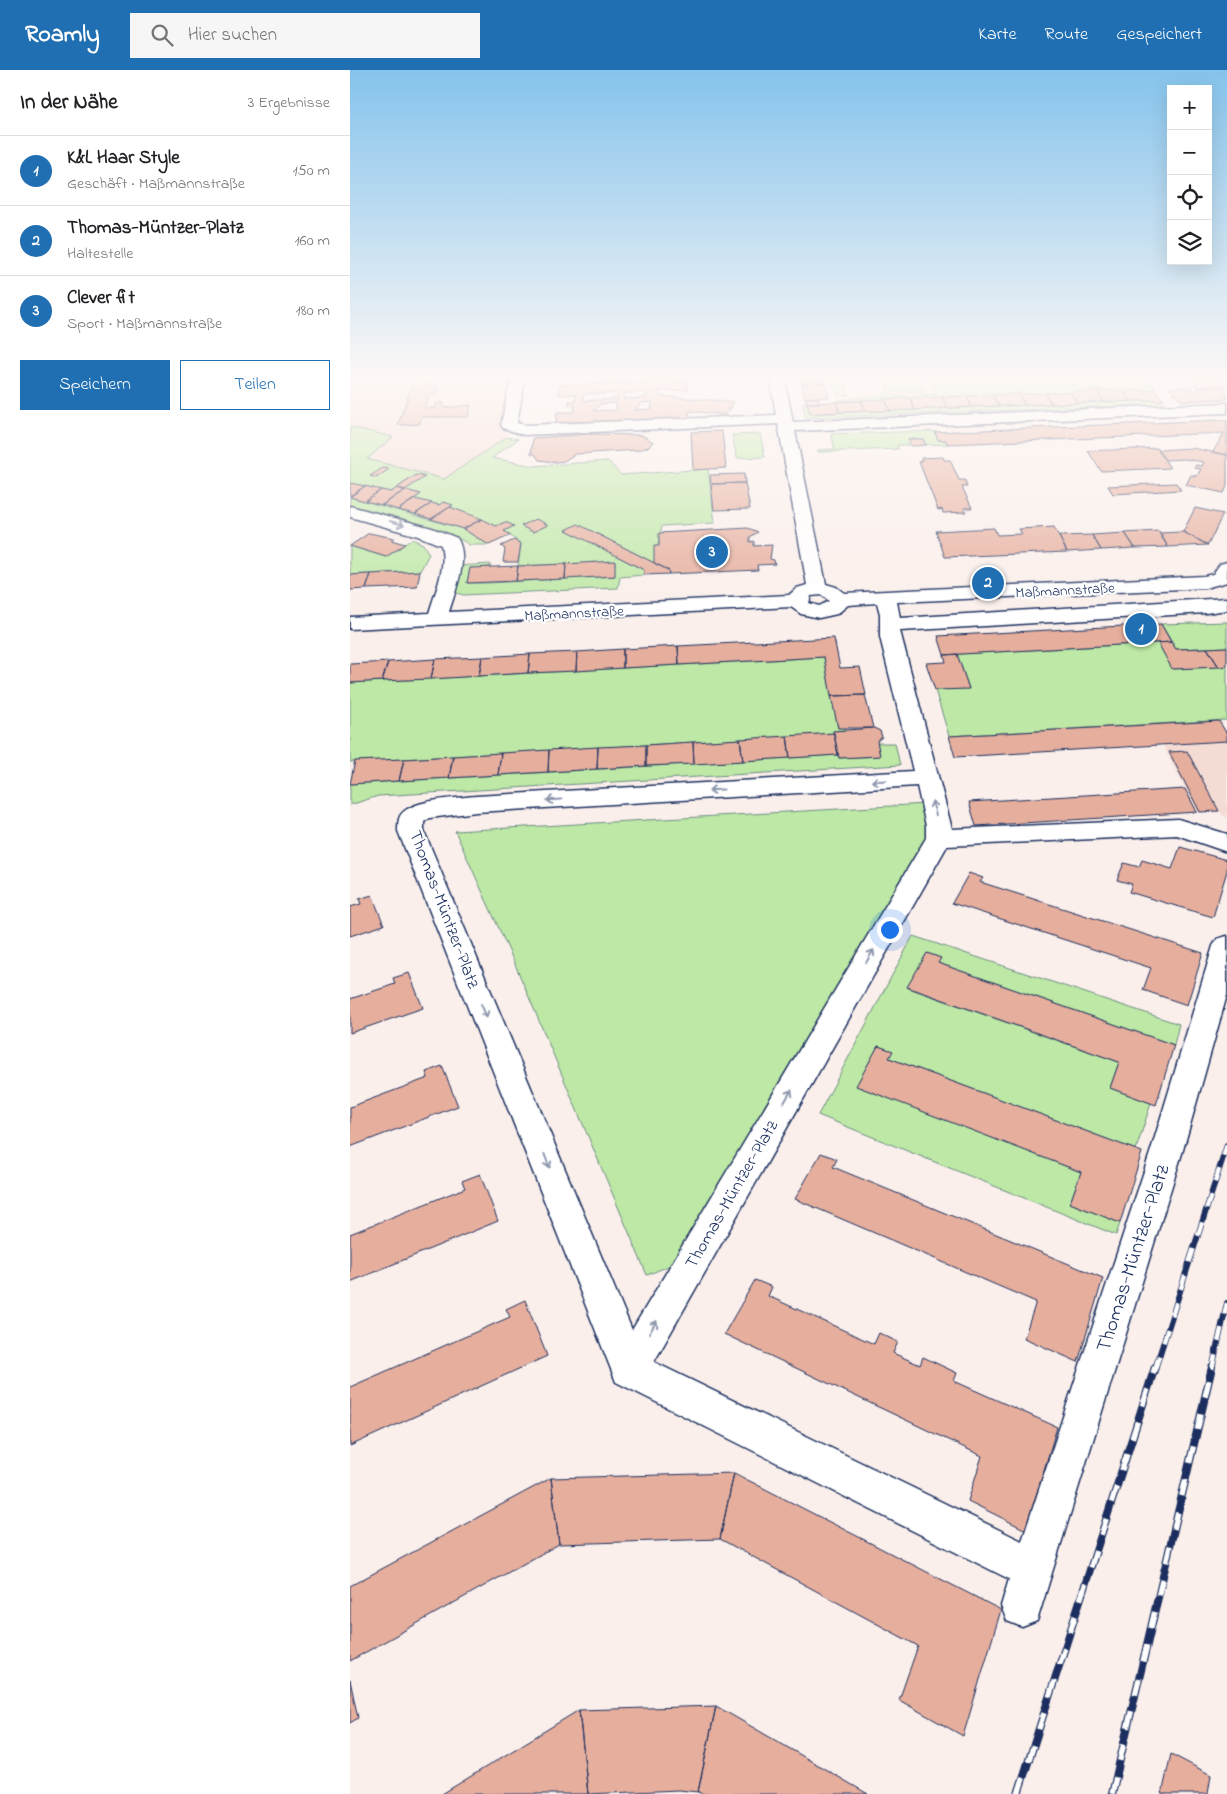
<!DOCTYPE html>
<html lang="de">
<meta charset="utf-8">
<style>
:root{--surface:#fff;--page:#f6f6f6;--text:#202124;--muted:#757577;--line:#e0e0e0;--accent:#1f6fb2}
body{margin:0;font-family:"Indie Flower",sans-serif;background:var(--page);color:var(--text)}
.controls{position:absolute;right:15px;top:15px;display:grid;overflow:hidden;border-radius:0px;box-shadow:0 5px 20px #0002}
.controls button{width:45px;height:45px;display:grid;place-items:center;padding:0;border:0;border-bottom:1px solid var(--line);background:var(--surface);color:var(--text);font:25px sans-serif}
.you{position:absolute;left:539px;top:859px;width:18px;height:18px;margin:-12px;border:4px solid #fff;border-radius:50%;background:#1a73e8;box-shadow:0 0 0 8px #1a73e833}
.badge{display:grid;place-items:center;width:32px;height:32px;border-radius:50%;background:var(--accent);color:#fff;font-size:16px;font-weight:700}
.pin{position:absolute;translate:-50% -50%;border:2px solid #fff;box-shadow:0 1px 5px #0006}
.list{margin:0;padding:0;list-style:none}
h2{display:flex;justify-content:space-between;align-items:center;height:65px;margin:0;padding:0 20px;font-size:21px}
h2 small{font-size:16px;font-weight:400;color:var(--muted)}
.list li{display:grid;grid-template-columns:32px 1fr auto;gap:15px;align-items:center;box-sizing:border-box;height:70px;padding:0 20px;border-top:1px solid var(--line)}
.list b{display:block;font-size:19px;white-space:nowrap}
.list p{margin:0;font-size:16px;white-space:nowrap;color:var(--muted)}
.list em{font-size:16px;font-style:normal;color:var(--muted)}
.actions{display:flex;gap:10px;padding:15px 20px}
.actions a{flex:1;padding:11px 0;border:1px solid var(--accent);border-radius:0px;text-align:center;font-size:18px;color:var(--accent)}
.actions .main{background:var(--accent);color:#fff}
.icon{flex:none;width:28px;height:28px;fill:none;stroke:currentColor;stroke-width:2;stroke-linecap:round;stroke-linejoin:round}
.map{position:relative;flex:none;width:877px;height:1724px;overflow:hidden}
header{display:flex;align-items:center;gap:30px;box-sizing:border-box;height:70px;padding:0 25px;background:var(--accent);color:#fff}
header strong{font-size:24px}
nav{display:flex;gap:28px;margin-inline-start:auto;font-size:18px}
.search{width:350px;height:45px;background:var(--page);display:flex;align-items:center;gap:12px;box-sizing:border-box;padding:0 18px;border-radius:0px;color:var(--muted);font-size:19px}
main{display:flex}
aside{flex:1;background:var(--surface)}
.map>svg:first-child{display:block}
.built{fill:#f4dcd4}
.green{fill:#bde8a5;stroke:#6c8c82}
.building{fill:#e6ae9d;stroke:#1b2f5e;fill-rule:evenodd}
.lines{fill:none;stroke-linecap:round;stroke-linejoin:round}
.minor-casing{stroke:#1b2f5e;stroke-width:3}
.minor{fill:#fff;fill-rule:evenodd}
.rail-far1-casing{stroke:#1b2f5e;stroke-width:6}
.rail-casing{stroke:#1b2f5e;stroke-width:8}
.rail-far1{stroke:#fff;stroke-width:4.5;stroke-dasharray:14;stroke-linecap:butt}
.rail{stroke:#fff;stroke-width:5.5;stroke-dasharray:17;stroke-linecap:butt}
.oneway{stroke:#8d97ae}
.labels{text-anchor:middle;stroke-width:4.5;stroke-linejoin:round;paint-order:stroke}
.far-street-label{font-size:15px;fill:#1b2f5e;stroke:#fff}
.street-label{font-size:18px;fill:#1b2f5e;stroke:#fff}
.near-street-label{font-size:21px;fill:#1b2f5e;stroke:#fff}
</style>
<header>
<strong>Roamly</strong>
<div class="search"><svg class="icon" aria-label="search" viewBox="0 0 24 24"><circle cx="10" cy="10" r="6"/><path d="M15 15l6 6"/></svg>Hier suchen</div>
<nav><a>Karte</a><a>Route</a><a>Gespeichert</a></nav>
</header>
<main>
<aside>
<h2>In der Nähe<small>3 Ergebnisse</small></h2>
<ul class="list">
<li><span class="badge">1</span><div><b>K&amp;L Haar Style</b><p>Geschäft · Maßmannstraße</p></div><em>150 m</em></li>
<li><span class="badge">2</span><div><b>Thomas-Müntzer-Platz</b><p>Haltestelle</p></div><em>160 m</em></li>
<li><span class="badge">3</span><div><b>Clever fit</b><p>Sport · Maßmannstraße</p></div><em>180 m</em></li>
</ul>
<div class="actions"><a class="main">Speichern</a><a>Teilen</a></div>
</aside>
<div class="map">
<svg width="877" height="1724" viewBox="0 0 877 1724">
<rect width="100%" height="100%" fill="#faefeb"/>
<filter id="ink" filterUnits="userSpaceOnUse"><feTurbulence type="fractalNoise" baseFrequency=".02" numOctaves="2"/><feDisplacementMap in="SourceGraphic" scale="10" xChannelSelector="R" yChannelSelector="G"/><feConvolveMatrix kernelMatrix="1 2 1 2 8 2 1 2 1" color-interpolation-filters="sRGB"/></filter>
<g filter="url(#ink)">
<path class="built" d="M 0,307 L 162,307 L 154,354 L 157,367 L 95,409 L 16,389 L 42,367 L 0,357 Z
M 877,671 L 877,749 L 869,741 L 847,742 L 813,675 Z"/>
<path class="green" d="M 473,307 L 505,307 L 506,311 L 495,312 L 499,325 L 488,326 L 484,314 L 475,313 Z
M 534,307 L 569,307 L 574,321 L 537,322 Z
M 581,307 L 663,307 L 665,310 L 710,309 L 731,311 L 777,308 L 804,315 L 805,320 L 485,331 L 510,327 L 586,324 L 579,309 L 582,309 Z
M 813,330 L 815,334 L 456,348 L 452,333 L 457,333 L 460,344 Z
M 0,357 L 43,367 L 17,389 L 94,409 L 157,367 L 168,369 L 142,388 L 183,396 L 258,391 L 271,405 L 358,399 L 365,453 L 312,456 L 304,493 L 228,455 L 217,460 L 294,500 L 294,505 L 270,507 L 268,518 L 113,525 L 104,522 L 107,496 L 140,494 L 140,497 L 120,498 L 117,513 L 138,513 L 264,506 L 265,492 L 168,496 L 171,474 L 154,461 L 163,456 L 146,456 L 100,437 L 102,435 L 89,435 L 65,429 L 71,424 L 55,420 L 74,406 L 66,405 L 41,422 L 0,413 Z
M 584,361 L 588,370 L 596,370 L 597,374 L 576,375 L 573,369 L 559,369 L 560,375 L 547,375 L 548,379 L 468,382 L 468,380 L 485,379 L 481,364 Z
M 410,364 L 415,387 L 387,388 L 382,365 Z
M 0,427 L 113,459 L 139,475 L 119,475 C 98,458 28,443 0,435 Z
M 62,469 L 73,474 L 79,484 L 70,501 L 0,505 L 0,476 L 36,487 Z
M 877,552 L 877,577 L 826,579 L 811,554 Z
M 808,573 L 823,599 L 877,596 L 877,650 L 599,666 L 585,620 L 619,618 L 607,584 Z
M 474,587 L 488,658 L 496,657 L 496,660 L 483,661 L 484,664 L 0,692 L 0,613 Z
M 527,673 L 545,673 L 550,695 L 28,726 L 0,735 L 0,714 L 488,685 L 489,688 L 530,686 Z
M 576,734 L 583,760 L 335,1189 L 297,1205 L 164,892 L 105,761 Z
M 563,866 L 829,954 L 824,975 L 588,893 L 590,888 L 577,883 L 558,918 L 769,992 L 760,1018 L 801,1033 L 786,1080 L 539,988 L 542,981 L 528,976 L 507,1015 L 731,1102 L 720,1133 L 770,1153 L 766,1165 L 468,1045 Z"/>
<path class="building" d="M 65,307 L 85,307 L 81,317 L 88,317 L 85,325 L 79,325 L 74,338 L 85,338 L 87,333 L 94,333 L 93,338 L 121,335 L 118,347 L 72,347 L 69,354 L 48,355 Z
M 450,307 L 473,307 L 475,313 L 452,314 Z
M 838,307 L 867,307 L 875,316 L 847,317 Z
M 337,310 L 338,320 L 309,321 L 309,326 L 384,332 L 376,345 L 339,341 L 340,348 L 206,353 L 207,342 L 224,342 L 225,335 L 219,335 L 219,331 L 226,331 L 226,324 L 209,325 L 210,315 ZM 296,322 L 296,328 L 274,329 L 274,323 ZM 267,323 L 267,329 L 233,331 L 234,324 ZM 302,332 L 302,339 L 285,340 L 291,333 ZM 266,333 L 267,340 L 244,341 L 250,334 Z
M 475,313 L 479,327 L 455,328 L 452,314 Z
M 875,316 L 877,329 L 832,331 L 819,318 L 840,317 L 842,321 L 850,320 L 847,317 Z
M 772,320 L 781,331 L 754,332 L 746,321 Z
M 805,320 L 813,330 L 781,331 L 773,321 Z
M 746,321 L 754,332 L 728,333 L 720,322 Z
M 720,322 L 728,333 L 702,334 L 695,323 Z
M 695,323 L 702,334 L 675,335 L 668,324 Z
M 668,324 L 675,335 L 649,336 L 642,325 Z
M 642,325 L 649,336 L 622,337 L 617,326 Z
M 617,326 L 622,337 L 597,338 L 592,327 Z
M 468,327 L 469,333 L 457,333 L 455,328 Z
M 592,327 L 597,338 L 565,340 L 560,328 Z
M 560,328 L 565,340 L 540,341 L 535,329 Z
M 535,329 L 540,341 L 515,341 L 511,330 Z
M 512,331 L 515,341 L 489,342 L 486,332 Z
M 486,332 L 489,342 L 460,344 L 457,333 Z
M 873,350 L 877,351 L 877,385 L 863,382 L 874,363 L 597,374 L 596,370 L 588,370 L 585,362 Z
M 372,361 L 376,398 L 343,400 L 341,362 Z
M 241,364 L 292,365 L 303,372 L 298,377 L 289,380 L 225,384 L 214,391 L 206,392 L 189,390 L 185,384 L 181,384 L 183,368 Z
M 558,369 L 573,369 L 576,375 L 561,376 Z
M 807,378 L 820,398 L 751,401 L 738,381 Z
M 842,378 L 877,385 L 877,416 L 874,423 L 836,415 L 841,405 L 847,406 L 851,399 L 844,398 L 846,395 L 852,396 L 854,392 L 835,389 L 815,390 L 808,380 Z
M 593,387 L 594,390 L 600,390 L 609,410 L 615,410 L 617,417 L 612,417 L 622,438 L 614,438 L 616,442 L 593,443 L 592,439 L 588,440 L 569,392 L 572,391 L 571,388 Z
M 33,398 L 39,399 L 26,408 L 20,406 Z
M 394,404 L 395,413 L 361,414 L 360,405 Z
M 66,405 L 75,407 L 55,420 L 47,418 Z
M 0,413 L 15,416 L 0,426 Z
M 395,413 L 400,439 L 364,440 L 361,414 Z
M 826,413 L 831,420 L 763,424 L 758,416 Z
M 15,416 L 31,420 L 15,431 L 0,427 Z
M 47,418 L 55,420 L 32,435 L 15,431 L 31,420 L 41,422 Z
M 55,420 L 71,424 L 48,440 L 32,435 Z
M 65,429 L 82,433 L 65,444 L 48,440 Z
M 93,432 L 103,435 L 81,449 L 65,444 L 82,433 L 89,435 Z
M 100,437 L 132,449 L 113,459 L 81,449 Z
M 845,438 L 873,444 L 858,475 L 833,462 Z
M 132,449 L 146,456 L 155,452 L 164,456 L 154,461 L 161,465 L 139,475 L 113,459 Z
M 186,449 L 198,455 L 183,462 L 171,456 Z
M 228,454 L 318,500 L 319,504 L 294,505 L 294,500 L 216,460 Z
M 704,457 L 717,482 L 595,487 L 586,461 L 644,458 L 647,465 L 672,464 L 669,459 Z
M 398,458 L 408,462 L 400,467 L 400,472 L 404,471 L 404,476 L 422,475 L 420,489 L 424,490 L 425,494 L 407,495 L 408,500 L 319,504 L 318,500 L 304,493 L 304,476 L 309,476 L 309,463 Z
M 809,461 L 818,477 L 785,478 L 775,463 Z
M 833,462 L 858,475 L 818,477 L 809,463 Z
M 19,463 L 44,468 L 41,470 L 55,474 L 36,487 L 0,476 Z
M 775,463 L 785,478 L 751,480 L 742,465 Z
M 742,465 L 751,480 L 717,482 L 709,466 Z
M 164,470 L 171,474 L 168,492 L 153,492 L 155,479 L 151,476 Z
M 265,491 L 265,506 L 215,509 L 216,494 Z
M 216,494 L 215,509 L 166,511 L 168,496 Z
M 168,496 L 166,511 L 117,513 L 120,498 Z
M 70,501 L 67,517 L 16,519 L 21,504 Z
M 21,504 L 16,519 L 0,520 L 0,505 Z
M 811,554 L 821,572 L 594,585 L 588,566 Z
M 484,568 L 490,598 L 510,597 L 516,625 L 481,626 L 474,587 L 329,595 L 328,576 Z
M 821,572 L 826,579 L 857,578 L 869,597 L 822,599 L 808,573 Z
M 328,576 L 329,595 L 273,598 L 273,579 Z
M 877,577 L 877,596 L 869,597 L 857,578 Z
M 273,579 L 273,598 L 226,601 L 227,582 Z
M 227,582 L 226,601 L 178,603 L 180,584 Z
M 180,584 L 178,603 L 129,606 L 132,587 Z
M 607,584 L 619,619 L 585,620 L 576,593 L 596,592 L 594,585 Z
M 132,587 L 129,606 L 81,609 L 85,589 Z
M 85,589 L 81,609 L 32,611 L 38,592 Z
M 38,592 L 32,611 L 0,613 L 0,594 Z
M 515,625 L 523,658 L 488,658 L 481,626 Z
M 869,651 L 877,664 L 877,671 L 605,687 L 599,666 Z
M 524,658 L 530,661 L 532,667 L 527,671 L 530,686 L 489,688 L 483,661 Z
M 484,663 L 488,685 L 440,688 L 437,666 Z
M 437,666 L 440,688 L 393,691 L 390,669 Z
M 390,669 L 393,691 L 344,694 L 343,672 Z
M 343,672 L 344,694 L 296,696 L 296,675 Z
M 296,675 L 296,696 L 247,699 L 248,677 Z
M 248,677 L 247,699 L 198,702 L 199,680 Z
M 199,680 L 198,702 L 148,705 L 151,683 Z
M 837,681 L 869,741 L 850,742 L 819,682 Z
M 151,683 L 148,705 L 99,708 L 103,686 Z
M 103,686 L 99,708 L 49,711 L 54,689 Z
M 54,689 L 49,711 L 0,714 L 5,691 Z
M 835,719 L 847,742 L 626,756 L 619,732 Z
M 830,777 L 877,790 L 877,801 L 863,847 L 779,822 L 782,814 L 767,810 L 774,793 L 789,797 L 792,790 L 822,799 Z
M 619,803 L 633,808 L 630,812 L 853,883 L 837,935 L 793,920 L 801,898 L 602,833 Z
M 22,825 L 34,855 L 0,866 L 0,837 L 11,834 L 9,829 Z
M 577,883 L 591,888 L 588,893 L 824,975 L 806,1035 L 760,1018 L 769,992 L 557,917 Z
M 59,903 L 73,938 L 0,963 L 0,929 L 45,914 L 43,908 Z
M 528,976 L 543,981 L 539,988 L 792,1082 L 770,1153 L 720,1133 L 731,1102 L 506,1016 Z
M 92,996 L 108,1036 L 0,1077 L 0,1037 L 78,1008 L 76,1002 Z
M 471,1083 L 487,1089 L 483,1097 L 753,1208 L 728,1292 L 674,1268 L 686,1232 L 445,1129 Z
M 130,1104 L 148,1151 L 0,1212 L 0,1164 L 115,1118 L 112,1111 Z
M 405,1210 L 422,1217 L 418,1226 L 524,1274 L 529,1263 L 548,1272 L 543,1283 L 570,1295 L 573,1287 L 607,1303 L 604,1311 L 707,1357 L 676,1460 L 618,1431 L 632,1386 L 374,1264 Z
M 175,1230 L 197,1286 L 0,1376 L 0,1317 L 160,1247 L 156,1239 Z
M 384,1403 L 370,1469 L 209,1474 L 201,1408 Z
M 384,1403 L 651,1540 L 613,1666 L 549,1630 L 568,1576 L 370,1469 Z
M 201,1408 L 209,1474 L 0,1591 L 0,1516 Z
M 0,1610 L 8,1648 L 0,1653 Z
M 366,1636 L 348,1722 L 329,1720 L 238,1724 L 229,1640 Z
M 366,1636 L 518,1724 L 352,1724 L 348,1722 Z
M 229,1640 L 238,1724 L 92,1724 Z
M 821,1684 L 861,1705 L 858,1724 L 812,1724 Z"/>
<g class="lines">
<defs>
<path id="minor" d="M 161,307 L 175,307 L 167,353 L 175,355 L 426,345 L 420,307 L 434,307 L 443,352 L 877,333 L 877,343 L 445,361 L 476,514 L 486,517 L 494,523 L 854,506 L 863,504 L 870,494 L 877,492 L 877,512 L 855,518 L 547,532 L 550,548 L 877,528 L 877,540 L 856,543 L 550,561 L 602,759 L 828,749 L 877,764 L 877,782 L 827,765 L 597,776 L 304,1292 L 672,1471 L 801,1080 L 863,876 L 867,869 L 877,866 L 877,925 L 833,1080 L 687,1551 L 672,1557 L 657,1551 L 651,1536 L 659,1509 L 266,1312 L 48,761 C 48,758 48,752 49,749 C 54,729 109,728 126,726 L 563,701 L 530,567 L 530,544 L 527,533 L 498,535 L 487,544 L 469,548 L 451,544 L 441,537 L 0,559 L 0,547 L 79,543 C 85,522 97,497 91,475 L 68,466 L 0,447 L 0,436 L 82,458 L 107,468 C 120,488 105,521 99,542 L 439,525 L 447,518 L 457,515 L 428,354 L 174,365 L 153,358 L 151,355 ZM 472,525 L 479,531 L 469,536 L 459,533 L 461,526 ZM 567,716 L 576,756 L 576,768 L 282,1260 L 74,761 L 74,752 L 80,748 L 126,742 Z"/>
</defs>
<use href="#minor" class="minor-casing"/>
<use href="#minor" class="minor"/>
<defs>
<path id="rail-far1" d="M 805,1299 L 877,1075
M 862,1299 L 877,1233"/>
<path id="rail" d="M 668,1724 L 805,1297
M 762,1724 L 862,1297"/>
</defs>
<use href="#rail-far1" class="rail-far1-casing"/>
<use href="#rail" class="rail-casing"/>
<use href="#rail-far1" class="rail-far1"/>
<use href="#rail" class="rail"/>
</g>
<defs><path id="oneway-shaft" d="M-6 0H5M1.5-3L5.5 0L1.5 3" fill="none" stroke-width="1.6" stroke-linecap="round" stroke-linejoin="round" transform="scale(1.25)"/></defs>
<g class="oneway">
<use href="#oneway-shaft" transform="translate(47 453) rotate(16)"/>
<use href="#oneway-shaft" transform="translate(529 711) rotate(177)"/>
<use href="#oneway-shaft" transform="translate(366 720) rotate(177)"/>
<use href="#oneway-shaft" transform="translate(204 730) rotate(177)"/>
<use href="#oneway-shaft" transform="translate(584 738) rotate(-104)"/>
<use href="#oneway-shaft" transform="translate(520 886) rotate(-60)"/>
<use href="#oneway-shaft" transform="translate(134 941) rotate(67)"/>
<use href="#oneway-shaft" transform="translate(438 1026) rotate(-60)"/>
<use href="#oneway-shaft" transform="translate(197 1091) rotate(69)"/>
<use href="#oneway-shaft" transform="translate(303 1257) rotate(-60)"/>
</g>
</g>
<linearGradient id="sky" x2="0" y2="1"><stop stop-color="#85c3ec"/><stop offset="0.56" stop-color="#fdf8f6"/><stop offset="1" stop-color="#fdf8f6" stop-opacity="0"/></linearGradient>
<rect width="877" height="548" fill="url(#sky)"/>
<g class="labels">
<g class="far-street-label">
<text transform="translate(715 520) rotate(-3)" y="5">Maßmannstraße</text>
<text transform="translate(224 543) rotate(-3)" y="5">Maßmannstraße</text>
</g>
<g class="street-label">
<text transform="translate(95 839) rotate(69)" y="6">Thomas-Müntzer-Platz</text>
<text transform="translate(381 1124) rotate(-60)" y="6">Thomas-Müntzer-Platz</text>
</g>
<g class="near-street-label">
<text transform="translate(782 1188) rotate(-72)" y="7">Thomas-Müntzer-Platz</text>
</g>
</g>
</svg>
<div class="controls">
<button>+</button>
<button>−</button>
<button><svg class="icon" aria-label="locate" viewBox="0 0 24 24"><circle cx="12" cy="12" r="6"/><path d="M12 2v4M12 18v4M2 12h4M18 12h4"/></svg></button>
<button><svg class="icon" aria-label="layers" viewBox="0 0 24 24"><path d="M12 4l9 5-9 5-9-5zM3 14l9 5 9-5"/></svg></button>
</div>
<div class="you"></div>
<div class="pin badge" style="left:791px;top:559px">1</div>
<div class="pin badge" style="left:638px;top:513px">2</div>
<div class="pin badge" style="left:362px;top:482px">3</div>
</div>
</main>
